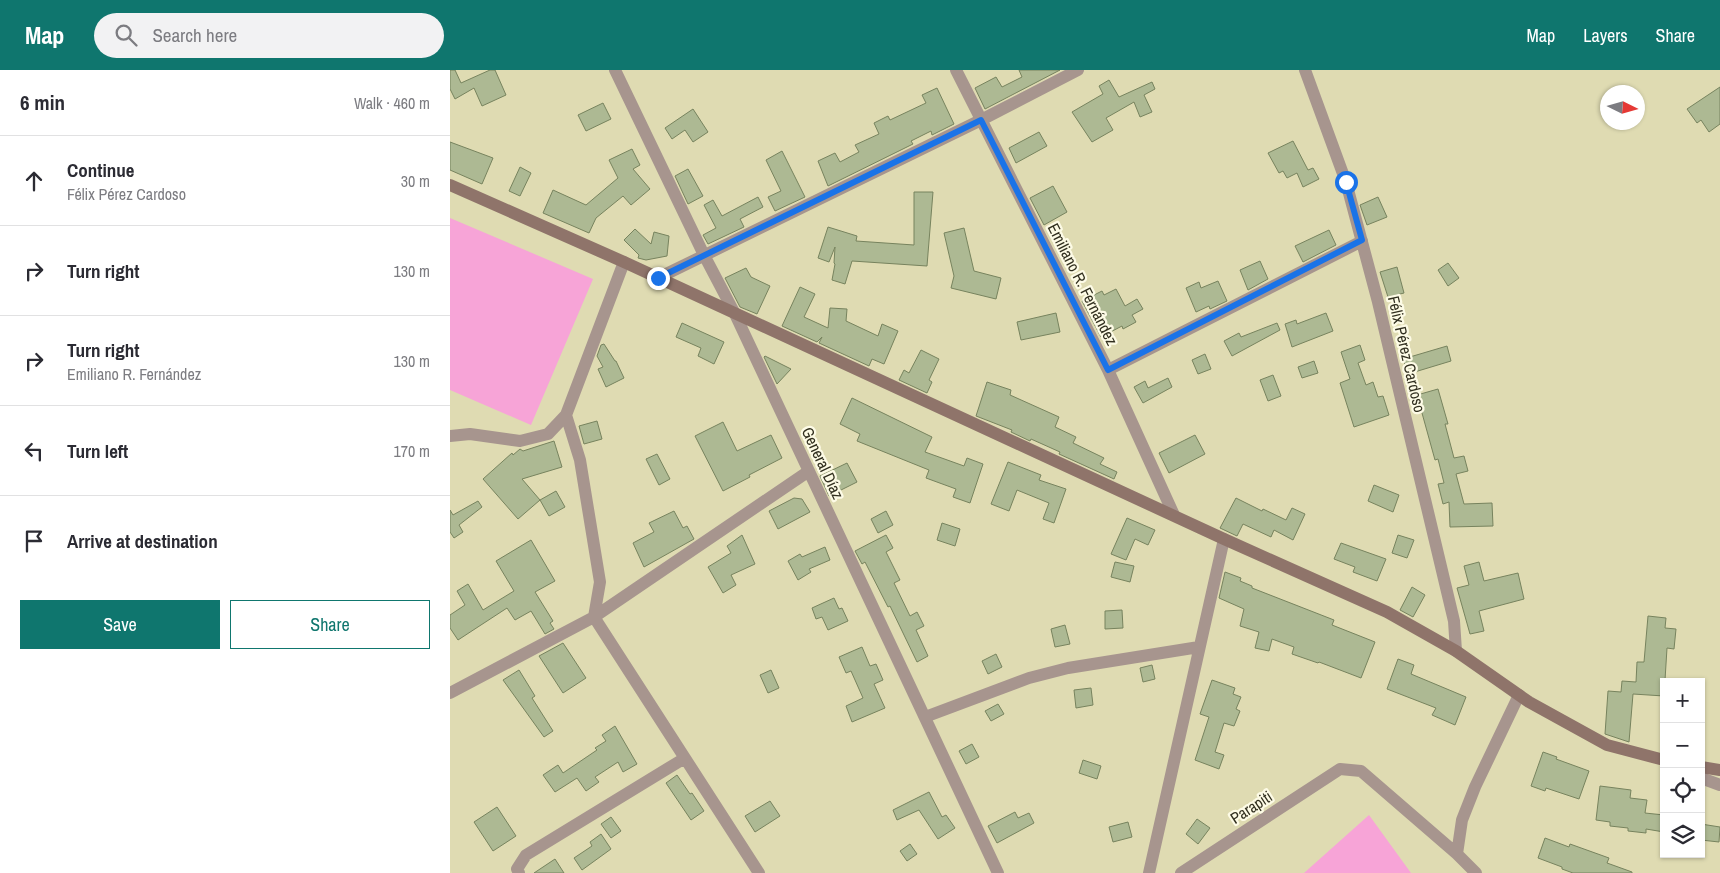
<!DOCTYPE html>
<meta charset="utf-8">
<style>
:root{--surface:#fff;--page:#f2f2f3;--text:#2b2b33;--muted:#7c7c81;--line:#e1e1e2;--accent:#0f766e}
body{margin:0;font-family:"Archivo Narrow",sans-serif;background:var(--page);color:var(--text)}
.controls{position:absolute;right:15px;bottom:15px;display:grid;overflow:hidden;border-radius:0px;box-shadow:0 1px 4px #0004}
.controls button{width:45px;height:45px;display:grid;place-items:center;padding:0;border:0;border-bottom:1px solid var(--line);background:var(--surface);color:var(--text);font:25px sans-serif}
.compass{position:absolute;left:1150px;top:15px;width:45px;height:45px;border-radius:50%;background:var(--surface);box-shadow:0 1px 4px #0004;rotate:95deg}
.stop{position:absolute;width:15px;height:15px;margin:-11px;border:4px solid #1a73e8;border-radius:50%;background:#fff}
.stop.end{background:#1a73e8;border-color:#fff;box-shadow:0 1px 5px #0008}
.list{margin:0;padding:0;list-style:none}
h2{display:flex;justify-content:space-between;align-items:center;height:65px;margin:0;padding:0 20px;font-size:21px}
h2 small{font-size:16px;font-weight:400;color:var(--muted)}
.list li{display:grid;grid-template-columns:32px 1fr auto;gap:15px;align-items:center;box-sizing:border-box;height:90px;padding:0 20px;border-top:1px solid var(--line)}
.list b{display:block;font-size:19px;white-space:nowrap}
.list p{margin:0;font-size:16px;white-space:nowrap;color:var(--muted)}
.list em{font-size:16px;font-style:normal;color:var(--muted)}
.actions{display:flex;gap:10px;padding:15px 20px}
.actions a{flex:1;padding:11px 0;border:1px solid var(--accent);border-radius:0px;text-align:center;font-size:18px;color:var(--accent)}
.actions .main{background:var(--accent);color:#fff}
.icon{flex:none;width:28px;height:28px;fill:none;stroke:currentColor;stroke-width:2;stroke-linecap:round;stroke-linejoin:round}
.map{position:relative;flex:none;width:1270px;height:803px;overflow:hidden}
header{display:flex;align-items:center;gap:30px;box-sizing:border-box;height:70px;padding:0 25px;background:var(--accent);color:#fff}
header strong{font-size:24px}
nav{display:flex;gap:28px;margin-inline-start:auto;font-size:18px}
.search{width:350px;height:45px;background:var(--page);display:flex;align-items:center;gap:12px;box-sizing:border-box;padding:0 18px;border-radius:28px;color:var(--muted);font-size:19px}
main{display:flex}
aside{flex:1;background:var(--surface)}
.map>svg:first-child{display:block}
.green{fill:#f7a4d7}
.building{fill:#adb993;stroke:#77835e}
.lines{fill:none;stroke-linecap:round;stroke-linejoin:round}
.street{stroke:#a7958e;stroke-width:12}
.secondary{stroke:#8f746a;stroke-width:12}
.route{stroke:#1a73e8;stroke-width:6}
.labels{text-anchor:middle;stroke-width:4.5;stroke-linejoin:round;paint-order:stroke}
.street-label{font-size:16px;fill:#312f1f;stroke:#fdfbe6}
</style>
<header>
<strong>Map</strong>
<div class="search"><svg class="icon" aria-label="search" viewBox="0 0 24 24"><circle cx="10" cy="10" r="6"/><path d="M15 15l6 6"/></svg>Search here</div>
<nav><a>Map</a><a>Layers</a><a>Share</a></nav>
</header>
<main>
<aside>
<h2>6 min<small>Walk · 460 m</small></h2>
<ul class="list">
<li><svg class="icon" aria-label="ahead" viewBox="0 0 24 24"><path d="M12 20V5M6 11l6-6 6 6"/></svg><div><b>Continue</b><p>Félix Pérez Cardoso</p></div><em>30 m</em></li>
<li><svg class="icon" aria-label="right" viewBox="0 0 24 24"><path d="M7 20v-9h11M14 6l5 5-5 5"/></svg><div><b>Turn right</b></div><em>130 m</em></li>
<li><svg class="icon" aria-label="right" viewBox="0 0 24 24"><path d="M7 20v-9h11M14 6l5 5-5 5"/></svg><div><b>Turn right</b><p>Emiliano R. Fernández</p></div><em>130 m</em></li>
<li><svg class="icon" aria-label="left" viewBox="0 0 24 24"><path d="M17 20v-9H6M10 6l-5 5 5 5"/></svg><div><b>Turn left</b></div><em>170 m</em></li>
<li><svg class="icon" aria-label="arrive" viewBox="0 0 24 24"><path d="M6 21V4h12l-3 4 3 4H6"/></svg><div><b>Arrive at destination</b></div></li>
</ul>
<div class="actions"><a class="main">Save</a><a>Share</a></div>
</aside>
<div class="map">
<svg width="1270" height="803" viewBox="0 0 1270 803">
<rect width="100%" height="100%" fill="#dfdbb2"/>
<path class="green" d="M 0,148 L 143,209 L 81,355 L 0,320 Z
M 919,745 L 961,803 L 854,803 Z"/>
<path class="building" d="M 0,0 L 5,0 L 11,13 L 40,0 L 45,0 L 56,25 L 32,36 L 24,18 L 5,29 L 0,19 Z
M 569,0 L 610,0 L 535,39 L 525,18 L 546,7 L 552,17 L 572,7 Z
M 659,10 L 669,27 L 702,12 L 705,19 L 694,25 L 702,42 L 690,47 L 684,32 L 656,48 L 663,60 L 642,72 L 622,42 L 653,24 L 649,16 Z
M 1270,17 L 1270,54 L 1259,62 L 1251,50 L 1247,53 L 1237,39 Z
M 487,18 L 504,54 L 482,65 L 481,61 L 461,71 L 463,74 L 378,116 L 368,91 L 385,83 L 390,92 L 409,82 L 405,75 L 429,64 L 424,53 L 438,46 L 440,50 L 476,33 L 472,25 Z
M 153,33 L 161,49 L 136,61 L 128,45 Z
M 243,39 L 258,62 L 243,72 L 235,60 L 222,69 L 215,58 Z
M 589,62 L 597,76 L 566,93 L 559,78 Z
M 843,71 L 858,100 L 863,98 L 869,109 L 853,117 L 847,103 L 837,108 L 833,101 L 829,103 L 818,83 Z
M 0,72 L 43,88 L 32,114 L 0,100 Z
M 182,79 L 190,95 L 183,99 L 200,119 L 181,135 L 173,126 L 146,148 L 139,163 L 93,143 L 103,120 L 136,135 L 168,108 L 159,90 Z
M 332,81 L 355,127 L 325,141 L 318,127 L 331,121 L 316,90 Z
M 70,97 L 81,103 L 70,126 L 59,121 Z
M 238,99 L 253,126 L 238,134 L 225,106 Z
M 603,116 L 617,142 L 594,155 L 580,128 Z
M 464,122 L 483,122 L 477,196 L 402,191 L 395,214 L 382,210 L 385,194 L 384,193 L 385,177 L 379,192 L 368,188 L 378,157 L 407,166 L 406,171 L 464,175 Z
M 308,127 L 313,137 L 290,149 L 294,157 L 258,174 L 253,165 L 266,158 L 254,135 L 263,130 L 272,146 Z
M 928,127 L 937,147 L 917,155 L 910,135 Z
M 514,158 L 524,201 L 551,208 L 546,229 L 501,218 L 504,206 L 494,163 Z
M 185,159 L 201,174 L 204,162 L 219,166 L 217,186 L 196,190 L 188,188 L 189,185 L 174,170 Z
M 879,160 L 886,175 L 853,192 L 845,176 Z
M 810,191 L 818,209 L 798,220 L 790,200 Z
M 998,193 L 1009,208 L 998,216 L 988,200 Z
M 947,197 L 954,223 L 938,227 L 930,202 Z
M 296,198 L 301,207 L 320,216 L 307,244 L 290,237 L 275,208 Z
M 768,211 L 777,231 L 760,239 L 759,236 L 746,242 L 736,218 L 749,212 L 751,218 Z
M 350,217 L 365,224 L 354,247 L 378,258 L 380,238 L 397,239 L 396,251 L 428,266 L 432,254 L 448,261 L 434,294 L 422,289 L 419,296 L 369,273 L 372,267 L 367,272 L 332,256 Z
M 666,219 L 675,236 L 687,229 L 693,239 L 682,245 L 686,252 L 673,259 L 672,256 L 651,267 L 632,231 L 652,221 L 654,225 Z
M 606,243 L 610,262 L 571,270 L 567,252 Z
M 876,243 L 883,261 L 842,277 L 835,254 L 846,250 L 847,254 Z
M 232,253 L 274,272 L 264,294 L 248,286 L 251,278 L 226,267 Z
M 827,253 L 830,260 L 782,286 L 774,271 L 789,263 L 791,267 Z
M 154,274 L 165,291 L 166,291 L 174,308 L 156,317 L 148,299 L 153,297 L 147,286 L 151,275 Z
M 910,275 L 915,290 L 908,293 L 916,315 L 923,312 L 928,327 L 933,326 L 939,345 L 904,357 L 890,313 L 900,309 L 891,282 Z
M 997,276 L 1001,291 L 958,304 L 953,289 Z
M 471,280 L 489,289 L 479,310 L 482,312 L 477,323 L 449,310 L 454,300 L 459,303 Z
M 755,284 L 761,299 L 748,304 L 742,290 Z
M 315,286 L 341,299 L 327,314 L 314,287 Z
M 864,291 L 868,303 L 852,308 L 848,297 Z
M 823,305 L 831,326 L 818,331 L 810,310 Z
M 718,308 L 722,317 L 693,333 L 684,317 L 695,311 L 698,318 Z
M 537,312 L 561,320 L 560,325 L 609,347 L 605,357 L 626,367 L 623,373 L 654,388 L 650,394 L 667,402 L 664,409 L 609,384 L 610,382 L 581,369 L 580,371 L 561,362 L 562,360 L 526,346 Z
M 988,319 L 998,354 L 995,354 L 1004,388 L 1014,386 L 1018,401 L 1006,404 L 1014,434 L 1042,433 L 1043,456 L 1000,457 L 999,432 L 993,434 L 988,414 L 994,413 L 988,389 L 985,390 L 967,325 Z
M 402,328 L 482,367 L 475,382 L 514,396 L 517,388 L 533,394 L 520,433 L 503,427 L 506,419 L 476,408 L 479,400 L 407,371 L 410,364 L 390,354 Z
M 147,351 L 152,369 L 134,374 L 129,356 Z
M 273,352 L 287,381 L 321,365 L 332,388 L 299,405 L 300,407 L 273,421 L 245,366 Z
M 745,365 L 755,384 L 719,403 L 709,383 Z
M 104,371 L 112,397 L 72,409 L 90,430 L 68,449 L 33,409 L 62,383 L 63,385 L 70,379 L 73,381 Z
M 207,384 L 220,409 L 209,415 L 196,389 Z
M 558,392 L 591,405 L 589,410 L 616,419 L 604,453 L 593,449 L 599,433 L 567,420 L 559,441 L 541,434 Z
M 397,393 L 407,412 L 379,426 L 370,406 Z
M 924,415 L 949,425 L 943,442 L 918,431 Z
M 106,421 L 115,437 L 99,446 L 90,430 Z
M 344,428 L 352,429 L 360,442 L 328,459 L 319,441 Z
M 786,428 L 812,441 L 813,439 L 836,450 L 842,438 L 855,444 L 843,470 L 824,460 L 821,467 L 793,454 L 787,466 L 770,458 Z
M 28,431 L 32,437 L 9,455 L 13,462 L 4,468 L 0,462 L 0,440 L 3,445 Z
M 224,441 L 233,458 L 237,456 L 244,469 L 194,497 L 183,473 L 204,462 L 199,453 Z
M 436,441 L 443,455 L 428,463 L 421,449 Z
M 677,448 L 705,460 L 698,475 L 685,469 L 676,490 L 661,484 Z
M 492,453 L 510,459 L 505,476 L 487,470 Z
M 292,465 L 305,494 L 281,505 L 286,515 L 273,523 L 258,497 L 281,483 L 277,476 Z
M 436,465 L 443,478 L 436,482 L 450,510 L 444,513 L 460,546 L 467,542 L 474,556 L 466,560 L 478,586 L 467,592 L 440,536 L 438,537 L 415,492 L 412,494 L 405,481 Z
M 948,465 L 964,470 L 957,488 L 942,483 Z
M 81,470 L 105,511 L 85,522 L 103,551 L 100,553 L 104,559 L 95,564 L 81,541 L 65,550 L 57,538 L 8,570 L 0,558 L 0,545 L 15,535 L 7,521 L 18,514 L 33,540 L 64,521 L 46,491 Z
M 891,473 L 936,489 L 927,511 L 903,502 L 905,497 L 884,489 Z
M 375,477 L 380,490 L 359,499 L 361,502 L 348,510 L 338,491 L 350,484 L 352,487 Z
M 665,492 L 684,496 L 680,512 L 661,507 Z
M 1029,492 L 1034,511 L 1068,503 L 1074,529 L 1029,541 L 1034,561 L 1020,564 L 1007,518 L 1019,515 L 1014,496 Z
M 775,502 L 791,508 L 790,511 L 802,516 L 802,518 L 884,550 L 882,555 L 925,572 L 911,608 L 869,592 L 868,593 L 842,584 L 844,577 L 822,569 L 819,581 L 805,578 L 809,562 L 790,556 L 794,539 L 769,528 Z
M 962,517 L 975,525 L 963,547 L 950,540 Z
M 384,528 L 389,539 L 392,538 L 398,551 L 378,560 L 372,547 L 366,549 L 362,538 Z
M 672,540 L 673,558 L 655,559 L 655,541 Z
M 1198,546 L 1216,548 L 1215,558 L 1226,559 L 1224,579 L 1217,578 L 1214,626 L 1183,624 L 1179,672 L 1155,664 L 1158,621 L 1171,622 L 1172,611 L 1186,612 L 1187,592 L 1194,592 Z
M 615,555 L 620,574 L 605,577 L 601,559 Z
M 113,573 L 136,608 L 113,623 L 89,586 Z
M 412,577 L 420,596 L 426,594 L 433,610 L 424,614 L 435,638 L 402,652 L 396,636 L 413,628 L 401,601 L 396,603 L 389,587 Z
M 546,584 L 552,597 L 538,604 L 532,591 Z
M 948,589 L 964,595 L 961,604 L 1016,627 L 1005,655 L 982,645 L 986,638 L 937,619 Z
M 702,595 L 705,609 L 693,612 L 690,598 Z
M 69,600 L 85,626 L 82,628 L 103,661 L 94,667 L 53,610 Z
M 321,600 L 329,618 L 318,623 L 310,605 Z
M 762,610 L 785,618 L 783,624 L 791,627 L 786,639 L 790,641 L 784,656 L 774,653 L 765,682 L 774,685 L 769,699 L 745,690 L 759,647 L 750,644 Z
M 641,618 L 643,635 L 626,638 L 624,620 Z
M 548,634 L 554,644 L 541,651 L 535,641 Z
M 165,656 L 187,694 L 173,702 L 168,692 L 145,707 L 149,712 L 136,721 L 127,708 L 105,722 L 93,705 L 108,695 L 113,703 L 147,680 L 145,678 L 156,671 L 152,665 Z
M 522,674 L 529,687 L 516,694 L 509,681 Z
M 1093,682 L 1107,687 L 1106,689 L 1139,701 L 1129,729 L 1096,718 L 1095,721 L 1081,716 Z
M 633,690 L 651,696 L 647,709 L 629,703 Z
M 227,705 L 240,724 L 242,723 L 254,741 L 241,750 L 216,713 Z
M 1150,716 L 1181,720 L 1180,728 L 1197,730 L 1195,743 L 1214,745 L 1214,762 L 1196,759 L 1196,763 L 1178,761 L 1178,758 L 1160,756 L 1160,752 L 1146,750 Z
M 479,722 L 492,747 L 496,745 L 505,758 L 488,769 L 469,740 L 447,750 L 443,740 Z
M 320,731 L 330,746 L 305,762 L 295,746 Z
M 47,737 L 66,766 L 43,781 L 24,752 Z
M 565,742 L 568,748 L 579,743 L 584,753 L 547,773 L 538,756 Z
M 161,747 L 171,761 L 161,768 L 151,754 Z
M 747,749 L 760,758 L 748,774 L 736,764 Z
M 678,752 L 682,767 L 663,772 L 659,757 Z
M 1251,754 L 1270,757 L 1269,772 L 1251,770 Z
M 151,764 L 161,779 L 132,800 L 124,788 L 142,776 L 140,772 Z
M 1095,768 L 1119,777 L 1120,774 L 1159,788 L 1157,793 L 1182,802 L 1182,803 L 1123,803 L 1112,799 L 1112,797 L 1088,788 Z
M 460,774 L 467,784 L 457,791 L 450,781 Z
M 105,789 L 114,803 L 84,803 Z"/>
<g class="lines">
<path class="street" d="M 165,0 L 254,185 L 285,244 L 548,803
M 506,0 L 658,300 L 724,445
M 855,0 L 896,112 L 928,232 L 1004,551 L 1006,581
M 208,208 L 531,50 L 628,0
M 658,300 L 912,171
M 116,345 L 130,390 L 150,512 L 144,547 L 309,803
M 0,366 L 20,364 L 70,371 L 98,364 L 116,345 L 174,192
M 0,623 L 144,547 L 359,401
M 475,647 L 579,608 L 618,598 L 749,577
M 1251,708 L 1270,715
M 1007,784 L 1012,750 L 1025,717 L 1069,625
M 69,803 L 67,799 L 76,785 L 235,688
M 699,803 L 774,469
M 731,803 L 890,699 L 911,701 L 1007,784 L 1026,803"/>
<path class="secondary" d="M 0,115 L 174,192 L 774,469 L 937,542 L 1006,581 L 1079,632 L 1157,675 L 1214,690
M 1251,697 L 1270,700"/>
</g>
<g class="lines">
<path class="route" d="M 208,208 L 531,50 L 658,300 L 912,170 L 896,112"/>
</g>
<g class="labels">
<g class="street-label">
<text transform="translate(633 214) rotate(63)" y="6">Emiliano R. Fernández</text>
<text transform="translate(957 284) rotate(77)" y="6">Félix Pérez Cardoso</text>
<text transform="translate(373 393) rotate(65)" y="6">General Díaz</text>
<text transform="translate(801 737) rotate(-33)" y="6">Parapiti</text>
</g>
</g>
</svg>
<div class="controls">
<button>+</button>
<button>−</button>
<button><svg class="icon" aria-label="locate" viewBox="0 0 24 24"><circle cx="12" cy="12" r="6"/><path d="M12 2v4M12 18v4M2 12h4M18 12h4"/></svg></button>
<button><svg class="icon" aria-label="layers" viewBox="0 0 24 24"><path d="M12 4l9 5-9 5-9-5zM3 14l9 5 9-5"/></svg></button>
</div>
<svg class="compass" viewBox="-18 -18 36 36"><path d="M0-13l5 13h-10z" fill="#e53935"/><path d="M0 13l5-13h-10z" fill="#7c7c81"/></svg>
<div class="stop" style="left:896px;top:112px"></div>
<div class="stop end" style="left:208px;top:208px"></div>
</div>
</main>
